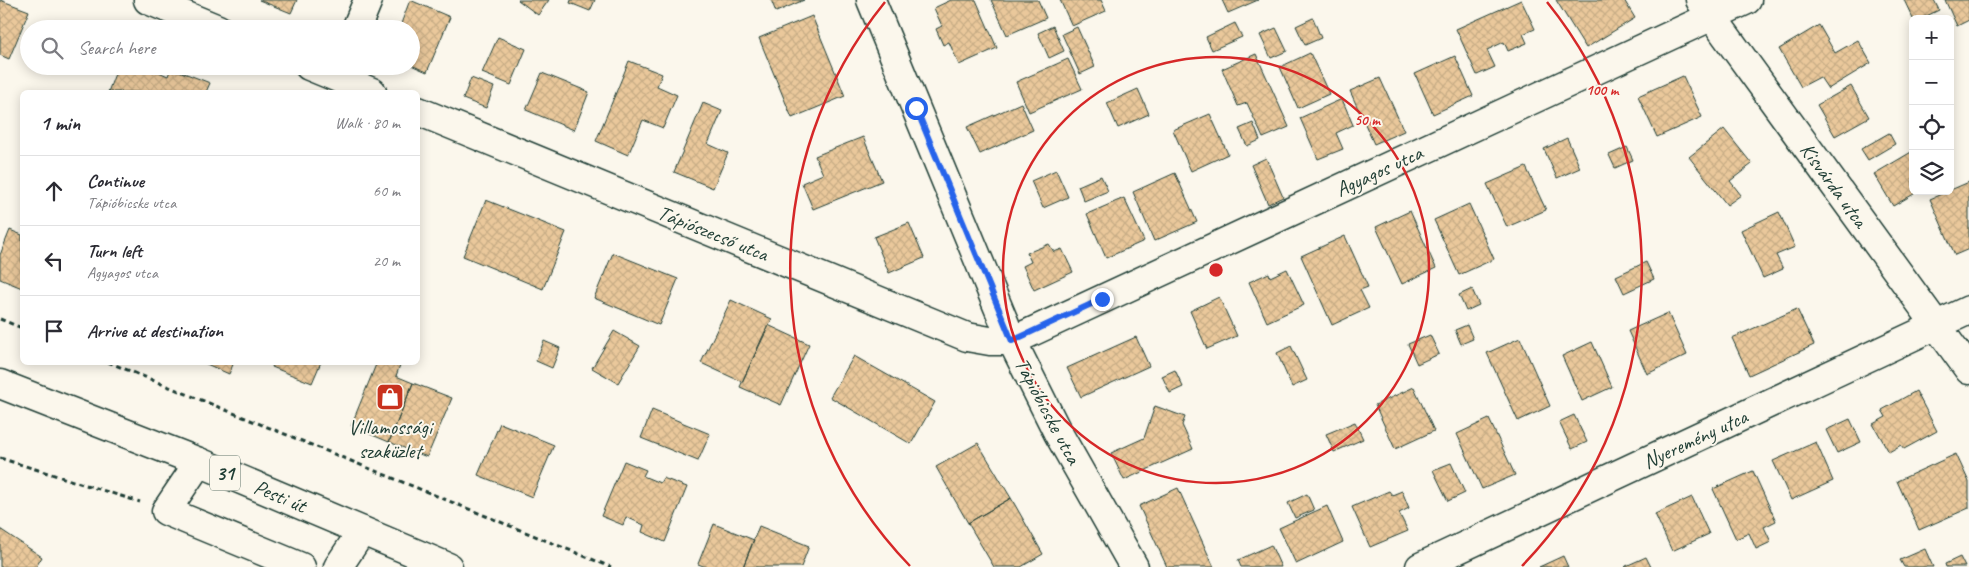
<!DOCTYPE html>
<meta charset="utf-8">
<style>
:root{--surface:#fff;--page:#f2f2f3;--text:#2b2b33;--muted:#7c7c81;--line:#e1e1e2}
body{margin:0;font-family:Caveat,sans-serif;background:var(--page);color:var(--text)}
.controls{position:absolute;right:15px;top:15px;display:grid;overflow:hidden;border-radius:8px;box-shadow:0 2px 12px #0003}
.controls button{width:45px;height:45px;display:grid;place-items:center;padding:0;border:0;border-bottom:1px solid var(--line);background:var(--surface);color:var(--text);font:25px sans-serif}
.stop{position:absolute;width:15px;height:15px;margin:-11px;border:4px solid #2563eb;border-radius:50%;background:#fff}
.stop.end{background:#2563eb;border-color:#fff;box-shadow:0 1px 5px #0008}
.list{margin:0;padding:0;list-style:none}
h2{display:flex;justify-content:space-between;align-items:center;height:65px;margin:0;padding:0 20px;font-size:21px}
h2 small{font-size:16px;font-weight:400;color:var(--muted)}
.list li{display:grid;grid-template-columns:32px 1fr auto;gap:15px;align-items:center;box-sizing:border-box;height:70px;padding:0 20px;border-top:1px solid var(--line)}
.list b{display:block;font-size:19px;white-space:nowrap}
.list p{margin:0;font-size:16px;white-space:nowrap;color:var(--muted)}
.list em{font-size:16px;font-style:normal;color:var(--muted)}
.icon{flex:none;width:28px;height:28px;fill:none;stroke:currentColor;stroke-width:2;stroke-linecap:round;stroke-linejoin:round}
.map{position:relative;flex:none;width:1969px;height:567px;overflow:hidden}
.search{position:absolute;background:var(--surface);box-shadow:0 2px 12px #0003;left:20px;top:20px;width:400px;height:55px;display:flex;align-items:center;gap:12px;box-sizing:border-box;padding:0 18px;border-radius:28px;color:var(--muted);font-size:19px}
.panel{position:absolute;background:var(--surface);box-shadow:0 2px 12px #0003;left:20px;top:90px;width:400px;height:275px;border-radius:8px}
.map>svg:first-child{display:block}
.building{fill:url(#building-cross-hatch);stroke:#1f3d34}
.lines{fill:none;stroke-linecap:round;stroke-linejoin:round}
.minor-casing{stroke:#1f3d34;stroke-width:31}
.major-casing{stroke:#1f3d34;stroke-width:31}
.path{stroke:#1f3d34;stroke-width:3;stroke-dasharray:5 4;stroke-linecap:butt}
.minor{stroke:#fbf7ec;stroke-width:28}
.major{stroke:#fbf7ec;stroke-width:28}
.route{stroke:#2563eb;stroke-width:6}
.ring{fill:none;stroke:#d62828;stroke-width:2.5}
.labels{text-anchor:middle;stroke-width:4;stroke-linejoin:round;paint-order:stroke}
.shield{fill:#fbf7ec;stroke:#61756b;stroke-width:1}
.shield-label{font-size:20px;font-weight:bold;fill:#1f3d34}
.street-label{font-size:21px;fill:#1f3d34;stroke:#fbf7ec}
.poi-label{font-size:21px;fill:#1f3d34;stroke:#fbf7ec}
.centre{fill:#d62828;stroke:#fbf7ec;stroke-width:2.5}
.ring-label{font-size:15px;text-anchor:middle;font-weight:bold;fill:#d62828;stroke:#fbf7ec;stroke-width:4;stroke-linejoin:round;paint-order:stroke}
</style>
<div class="map">
<svg width="1969" height="567" viewBox="0 0 1969 567">
<defs>
<pattern id="building-cross-hatch" width="8" height="8" patternUnits="userSpaceOnUse" patternTransform="scale(1.25)"><rect width="8" height="8" fill="#eac89b"/><path d="M0 0l8 8M0 8l8-8" fill="none" stroke="#c8ad86"/></pattern>
</defs>
<rect width="100%" height="100%" fill="#fbf7ec"/>
<filter id="ink" filterUnits="userSpaceOnUse"><feTurbulence type="fractalNoise" baseFrequency=".02" numOctaves="2"/><feDisplacementMap in="SourceGraphic" scale="10" xChannelSelector="R" yChannelSelector="G"/><feConvolveMatrix kernelMatrix="1 2 1 2 8 2 1 2 1" color-interpolation-filters="sRGB"/></filter>
<g filter="url(#ink)">
<path class="building" d="M 0,0 L 29,11 L 9,59 L 0,55 Z
M 259,0 L 297,0 L 291,13 Z
M 410,0 L 450,17 L 427,72 L 411,65 L 411,29 L 399,29 Z
M 518,0 L 549,0 L 538,15 Z
M 571,0 L 595,0 L 590,11 L 570,3 Z
M 771,0 L 804,0 L 776,12 Z
M 951,0 L 976,0 L 997,48 L 959,65 L 949,42 L 943,45 L 936,29 L 942,26 L 934,8 Z
M 991,0 L 1038,0 L 1046,18 L 1007,35 Z
M 1060,0 L 1101,0 L 1106,11 L 1072,26 Z
M 1222,0 L 1258,0 L 1228,13 Z
M 1521,0 L 1535,29 L 1523,34 L 1527,43 L 1508,51 L 1504,42 L 1487,50 L 1495,67 L 1477,75 L 1456,29 Z
M 1556,0 L 1624,0 L 1635,18 L 1586,48 Z
M 1904,0 L 1934,0 L 1939,10 L 1920,19 L 1913,19 Z
M 1945,0 L 1969,0 L 1969,20 L 1957,26 Z
M 812,16 L 845,96 L 792,118 L 759,38 Z
M 1313,18 L 1321,38 L 1305,45 L 1296,26 Z
M 1235,23 L 1242,37 L 1212,50 L 1206,37 Z
M 1819,25 L 1835,53 L 1858,40 L 1871,63 L 1828,89 L 1820,77 L 1801,87 L 1779,49 Z
M 1053,26 L 1064,51 L 1049,58 L 1038,33 Z
M 1077,27 L 1095,67 L 1080,74 L 1062,34 Z
M 1276,28 L 1287,51 L 1271,58 L 1260,35 Z
M 498,37 L 526,49 L 511,85 L 482,73 Z
M 1310,53 L 1329,94 L 1298,108 L 1280,67 Z
M 1256,54 L 1289,127 L 1263,138 L 1247,103 L 1238,106 L 1222,69 Z
M 1455,56 L 1473,96 L 1433,114 L 1415,74 Z
M 1068,59 L 1082,89 L 1029,112 L 1016,82 Z
M 629,61 L 662,74 L 657,86 L 677,95 L 663,128 L 643,120 L 628,155 L 596,141 Z
M 118,66 L 155,66 L 154,70 L 168,76 L 171,68 L 210,83 L 206,92 L 108,92 Z
M 542,73 L 589,92 L 574,130 L 526,110 Z
M 1683,76 L 1702,117 L 1657,137 L 1638,96 Z
M 471,78 L 494,87 L 486,108 L 463,99 Z
M 1380,78 L 1404,131 L 1374,144 L 1350,91 Z
M 1851,86 L 1869,117 L 1835,136 L 1817,105 Z
M 1138,89 L 1149,114 L 1118,128 L 1107,103 Z
M 1342,99 L 1353,125 L 1336,133 L 1343,149 L 1318,159 L 1300,118 Z
M 703,103 L 722,111 L 708,144 L 728,153 L 713,188 L 674,172 Z
M 1021,103 L 1033,130 L 980,154 L 967,127 Z
M 1210,114 L 1228,154 L 1191,171 L 1173,130 Z
M 1253,123 L 1260,140 L 1247,146 L 1239,129 Z
M 1724,129 L 1752,164 L 1730,181 L 1741,195 L 1727,205 L 1689,157 Z
M 1889,133 L 1895,144 L 1868,160 L 1861,149 Z
M 863,137 L 882,181 L 813,209 L 802,183 L 823,174 L 815,156 Z
M 1567,138 L 1580,168 L 1557,178 L 1544,149 Z
M 1627,147 L 1633,160 L 1615,168 L 1609,155 Z
M 1913,151 L 1913,191 L 1919,191 L 1893,206 L 1874,174 Z
M 1266,158 L 1283,197 L 1268,204 L 1251,165 Z
M 1526,167 L 1546,210 L 1507,227 L 1487,184 Z
M 1056,170 L 1068,197 L 1043,208 L 1031,181 Z
M 1175,173 L 1197,222 L 1154,241 L 1133,192 Z
M 1101,176 L 1108,191 L 1084,201 L 1078,186 Z
M 1969,182 L 1969,249 L 1955,255 L 1930,199 Z
M 1124,198 L 1144,241 L 1106,258 L 1087,214 Z
M 486,200 L 566,232 L 543,289 L 463,256 Z
M 1469,204 L 1494,259 L 1459,275 L 1434,220 Z
M 1410,211 L 1436,268 L 1402,284 L 1376,227 Z
M 1779,212 L 1795,247 L 1776,255 L 1783,269 L 1763,278 L 1741,230 Z
M 909,223 L 924,258 L 889,273 L 874,237 Z
M 10,230 L 22,235 L 22,288 L 0,279 L 0,255 Z
M 1345,236 L 1368,287 L 1360,290 L 1369,308 L 1332,325 L 1301,256 Z
M 1049,244 L 1054,252 L 1062,249 L 1073,272 L 1034,290 L 1023,266 L 1031,262 L 1027,253 Z
M 613,253 L 678,279 L 659,325 L 594,298 Z
M 1646,262 L 1654,279 L 1624,293 L 1616,276 Z
M 1287,269 L 1304,305 L 1267,322 L 1249,282 L 1269,273 L 1270,277 Z
M 1472,289 L 1479,305 L 1466,311 L 1459,295 Z
M 1219,297 L 1237,336 L 1207,349 L 1190,311 Z
M 731,300 L 772,319 L 742,382 L 701,363 Z
M 1797,309 L 1814,345 L 1749,375 L 1732,338 Z
M 1668,313 L 1687,355 L 1647,374 L 1628,331 Z
M 768,325 L 809,344 L 781,405 L 740,387 Z
M 1467,325 L 1473,339 L 1461,344 L 1455,330 Z
M 614,331 L 640,346 L 618,383 L 592,368 Z
M 1430,335 L 1439,354 L 1417,364 L 1408,344 Z
M 1136,337 L 1149,366 L 1081,397 L 1067,368 Z
M 1520,338 L 1550,406 L 1518,421 L 1487,353 Z
M 544,341 L 560,348 L 552,368 L 536,361 Z
M 1592,342 L 1612,387 L 1582,401 L 1562,356 Z
M 1291,346 L 1307,380 L 1292,387 L 1277,353 Z
M 854,356 L 935,402 L 911,444 L 830,397 Z
M 202,362 L 234,362 L 229,374 Z
M 274,362 L 321,362 L 312,383 L 272,367 Z
M 377,362 L 393,362 L 400,365 L 396,376 L 413,383 L 389,442 L 351,426 Z
M 1175,370 L 1183,387 L 1170,393 L 1162,376 Z
M 413,383 L 452,398 L 427,457 L 389,442 Z
M 1414,387 L 1434,431 L 1395,449 L 1375,405 Z
M 1916,391 L 1937,431 L 1904,449 L 1901,445 L 1889,452 L 1873,424 L 1886,417 L 1882,410 Z
M 1155,406 L 1185,417 L 1182,425 L 1193,449 L 1124,480 L 1111,453 L 1144,438 Z
M 652,410 L 710,434 L 698,461 L 641,438 Z
M 1574,415 L 1587,442 L 1572,449 L 1559,422 Z
M 1489,419 L 1515,475 L 1482,489 L 1457,434 Z
M 1850,419 L 1861,442 L 1837,453 L 1826,430 Z
M 1355,422 L 1363,439 L 1334,452 L 1326,434 Z
M 500,423 L 554,445 L 532,497 L 478,475 Z
M 1816,442 L 1833,481 L 1791,500 L 1773,461 Z
M 978,443 L 1011,498 L 968,523 L 936,467 Z
M 1956,454 L 1969,482 L 1969,508 L 1919,530 L 1897,481 Z
M 624,461 L 646,470 L 643,476 L 660,483 L 663,478 L 687,487 L 665,542 L 642,532 L 644,525 L 626,517 L 623,525 L 601,516 Z
M 1451,463 L 1465,493 L 1448,501 L 1433,470 Z
M 1753,471 L 1776,521 L 1764,527 L 1771,542 L 1756,549 L 1749,533 L 1736,539 L 1713,489 Z
M 1178,488 L 1207,552 L 1214,567 L 1167,567 L 1139,506 Z
M 1389,491 L 1392,495 L 1402,491 L 1409,508 L 1399,513 L 1408,531 L 1370,547 L 1352,507 Z
M 1307,494 L 1314,510 L 1295,518 L 1288,503 Z
M 1692,497 L 1709,534 L 1672,551 L 1655,514 Z
M 1011,498 L 1043,554 L 1021,567 L 994,567 L 968,523 Z
M 1327,506 L 1343,542 L 1296,564 L 1279,528 Z
M 714,524 L 754,540 L 743,567 L 706,567 L 698,564 Z
M 759,526 L 809,546 L 801,567 L 743,567 Z
M 0,529 L 42,557 L 36,567 L 0,567 Z
M 1271,545 L 1281,567 L 1241,567 L 1238,560 Z
M 1925,549 L 1933,567 L 1904,567 L 1900,560 Z
M 1563,556 L 1568,567 L 1539,567 Z
M 1646,557 L 1651,567 L 1625,567 L 1626,566 Z
M 1960,557 L 1965,567 L 1946,567 L 1945,564 Z"/>
<g class="lines">
<defs>
<path id="minor" d="M 148,0 L 218,29
M 871,0 L 1012,341 L 1058,433 L 1134,567
M 1700,0 L 1969,370
M 356,29 L 368,0
M 309,66 L 372,92
M 418,111 L 967,337 L 990,341 L 1012,341 L 1747,0
M 199,462 L 166,511 L 301,567
M 338,567 L 362,531
M 1420,567 L 1969,310"/>
<path id="major" d="M 0,384 L 199,462 L 448,567"/>
</defs>
<use href="#minor" class="minor-casing"/>
<use href="#major" class="major-casing"/>
<path class="path" d="M 0,319 L 22,328
M 108,362 L 611,567
M 0,458 L 140,502"/>
<use href="#minor" class="minor"/>
<use href="#major" class="major"/>
</g>
</g>
<g class="lines" filter="url(#ink)">
<path class="route" d="M 916,108 L 1012,341 L 1102,299"/>
</g>
<g class="ring">
<circle cx="1216" cy="270" r="213"/>
<path d="M910 566A426 426 0 0 1 885 2M1547 2A426 426 0 0 1 1522 566"/>
</g>
<defs>
<symbol id="shop-square" viewBox="-11 -11 22 22"><rect x="-9" y="-9" width="18" height="18" rx="4" fill="#c8321e" stroke="#fbf7ec"/><path d="M-5-2.5h2.3a2.7 3.5 0 0 1 5.4 0H5L5.5 6h-11ZM-1.5-2.5h3a1.5 2.3 0 0 0-3 0Z" fill="#fff"/></symbol>
</defs>
<g fill-rule="evenodd">
<use href="#shop-square" x="374" y="381" width="32" height="32"/>
</g>
<g class="labels">
<rect class="shield" x="210" y="455.5" width="30" height="35" rx="4"/>
<g class="shield-label">
<text x="225" y="480">31</text>
</g>
<g class="street-label">
<text transform="translate(1379 171) rotate(-25)" y="7">Agyagos utca</text>
<text transform="translate(1834 185) rotate(54)" y="7">Kisvárda utca</text>
<text transform="translate(713 233) rotate(22)" y="7">Tápiószecső utca</text>
<text transform="translate(1048 411) rotate(62)" y="7">Tápióbicske utca</text>
<text transform="translate(1695 439) rotate(-25)" y="7">Nyeremény utca</text>
<text transform="translate(280 496) rotate(23)" y="7">Pesti út</text>
</g>
<g class="poi-label">
<text x="390" y="434">Villamossági<tspan x="390" dy="24">szaküzlet</tspan></text>
</g>
</g>
<circle cx="1216" cy="270" r="8" class="centre"/>
<g class="ring-label">
<text x="1602" y="95">100 m</text>
<text x="1367" y="125">50 m</text>
</g>
</svg>
<div class="controls">
<button>+</button>
<button>−</button>
<button><svg class="icon" aria-label="locate" viewBox="0 0 24 24"><circle cx="12" cy="12" r="6"/><path d="M12 2v4M12 18v4M2 12h4M18 12h4"/></svg></button>
<button><svg class="icon" aria-label="layers" viewBox="0 0 24 24"><path d="M12 4l9 5-9 5-9-5zM3 14l9 5 9-5"/></svg></button>
</div>
<div class="stop" style="left:916px;top:108px"></div>
<div class="stop end" style="left:1102px;top:299px"></div>
<div class="search"><svg class="icon" aria-label="search" viewBox="0 0 24 24"><circle cx="10" cy="10" r="6"/><path d="M15 15l6 6"/></svg>Search here</div>
<section class="panel">
<h2>1 min<small>Walk · 80 m</small></h2>
<ul class="list">
<li><svg class="icon" aria-label="ahead" viewBox="0 0 24 24"><path d="M12 20V5M6 11l6-6 6 6"/></svg><div><b>Continue</b><p>Tápióbicske utca</p></div><em>60 m</em></li>
<li><svg class="icon" aria-label="left" viewBox="0 0 24 24"><path d="M17 20v-9H6M10 6l-5 5 5 5"/></svg><div><b>Turn left</b><p>Agyagos utca</p></div><em>20 m</em></li>
<li><svg class="icon" aria-label="arrive" viewBox="0 0 24 24"><path d="M6 21V4h12l-3 4 3 4H6"/></svg><div><b>Arrive at destination</b></div></li>
</ul>
</section>
</div>
